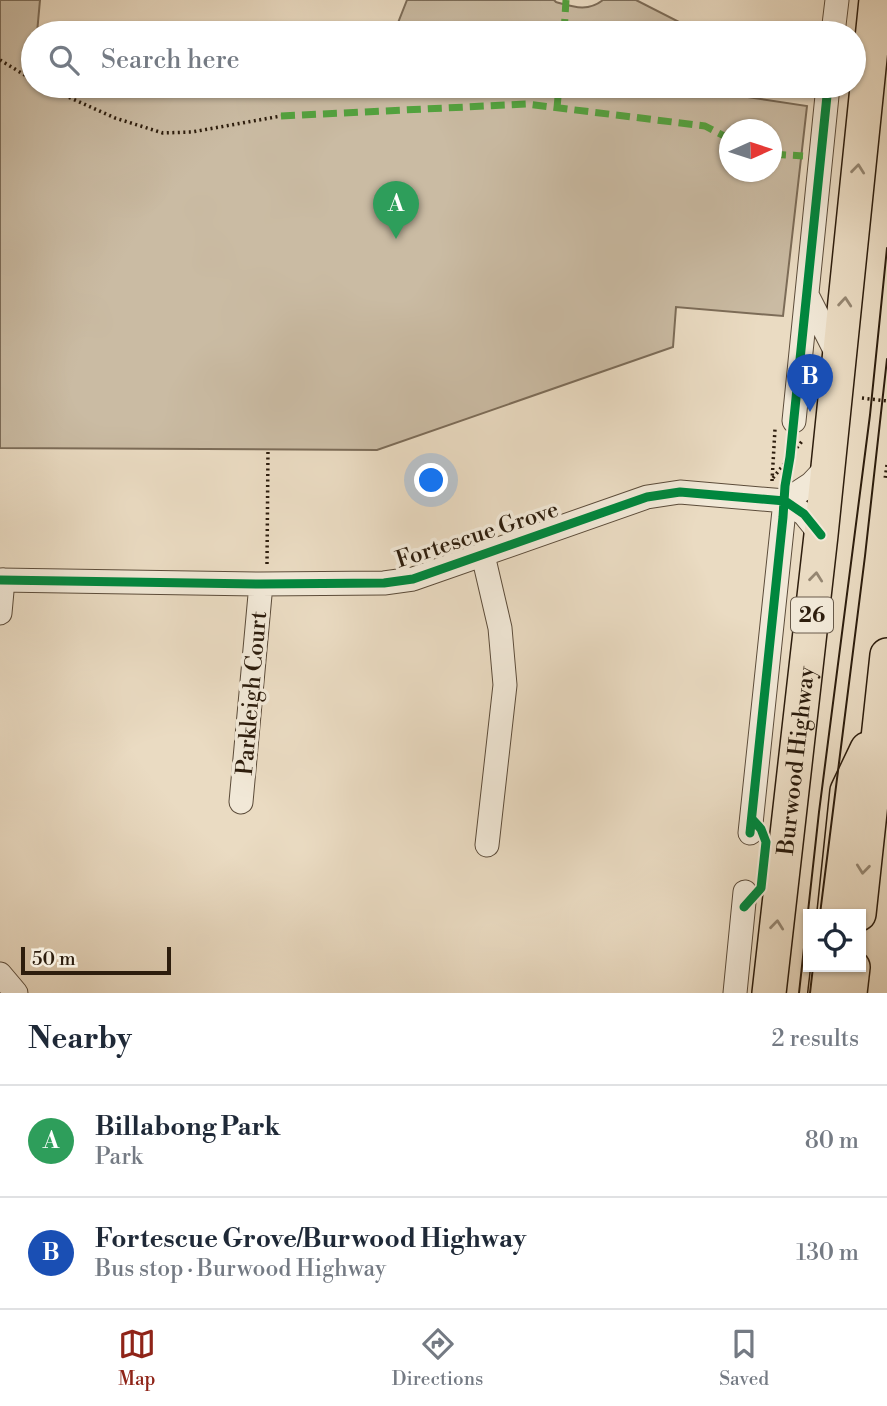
<!DOCTYPE html>
<meta charset="utf-8">
<style>
:root{--surface:#fff;--page:#f2f2f3;--text:#1f2937;--muted:#747a83;--line:#e0e1e3;--accent:#8f2418}
body{margin:0;font-family:"Libre Bodoni",serif;background:var(--page);color:var(--text)}
.controls{position:absolute;right:21px;bottom:21px;display:grid;overflow:hidden;border-radius:0px;box-shadow:0 2px 5px #0004}
.controls button{width:63px;height:63px;display:grid;place-items:center;padding:0;border:0;border-bottom:2px solid var(--line);background:var(--surface);color:var(--text);font:35px sans-serif}
.compass{position:absolute;left:719px;top:119px;width:63px;height:63px;border-radius:50%;background:var(--surface);box-shadow:0 2px 5px #0004;rotate:87deg}
.scale{position:absolute;left:21px;bottom:18px;width:150px;box-sizing:border-box;padding-left:7px;border:4px solid #2d1d0d;border-top:0;font-size:19px;line-height:24px;white-space:nowrap;color:#2d1d0d;-webkit-text-stroke:5px #f1e8d7;paint-order:stroke}
.you{position:absolute;left:432px;top:481px;width:24px;height:24px;margin:-18px;border:5px solid #fff;border-radius:50%;background:#1a73e8;box-shadow:0 0 0 10px #1a73e833}
.badge{display:grid;place-items:center;width:46px;height:46px;border-radius:50%;background:var(--accent);color:#fff;font-size:23px;font-weight:700}
.pin{position:absolute;translate:-50% -58px;filter:drop-shadow(0 2px 4px #0008)}
.pin::after{content:'';position:absolute;top:37px;width:24px;height:21px;background:inherit;clip-path:polygon(0 0,100% 0,50% 100%)}
.list{margin:0;padding:0;list-style:none}
h2{display:flex;justify-content:space-between;align-items:center;height:91px;margin:0;padding:0 28px;font-size:30px}
h2 small{font-size:23px;font-weight:400;color:var(--muted)}
.list li{display:grid;grid-template-columns:46px 1fr auto;gap:21px;align-items:center;box-sizing:border-box;height:112px;padding:0 28px;border-top:2px solid var(--line)}
.list b{display:block;font-size:26px;white-space:nowrap}
.list p{margin:0;font-size:23px;white-space:nowrap;color:var(--muted)}
.list em{font-size:23px;font-style:normal;color:var(--muted)}
.icon{flex:none;width:38px;height:38px;fill:none;stroke:currentColor;stroke-width:2;stroke-linecap:round;stroke-linejoin:round}
.map{position:relative;flex:none;width:887px;height:993px;overflow:hidden}
.search{position:absolute;background:var(--surface);box-shadow:0 2px 5px #0004;left:21px;right:21px;top:21px;height:77px;display:flex;align-items:center;gap:18px;box-sizing:border-box;padding:0 24px;border-radius:38px;color:var(--muted);font-size:26px}
.sheet{height:315px;background:var(--surface)}
nav{display:flex;justify-content:space-around;align-items:center;box-sizing:border-box;height:98px;border-top:2px solid var(--line);background:var(--surface);font-size:19px;color:var(--muted)}
nav a{display:grid;justify-items:center;gap:4px}
nav .on{color:var(--accent)}
.map>svg:first-child{display:block}
.green{fill:#cabba3;stroke:#7c6c58;stroke-width:2;fill-rule:evenodd}
.lines{fill:none;stroke-linecap:round;stroke-linejoin:round}
.minor-casing{stroke:#5c4c3a;stroke-width:25}
.highway-casing{stroke:#2d1d0d;stroke-width:36}
.path{stroke:#2d1d0d;stroke-width:3.5;stroke-dasharray:2 3.5;stroke-linecap:butt}
.minor{stroke:#f1e8d7;stroke-width:23}
.highway{stroke:#eadbc2;stroke-width:33}
.tram{stroke:#2d1d0d;stroke-width:2}
.quiet{stroke:#52a23e;stroke-width:7;stroke-dasharray:14 7;stroke-linecap:butt}
.cycleway-casing{stroke:#f1e8d7;stroke-width:13}
.cycleway{stroke:#00873e;stroke-width:9}
.oneway{stroke:#958671}
.labels{text-anchor:middle;stroke-width:7;stroke-linejoin:round;paint-order:stroke}
.shield{fill:#f1e8d7;stroke:#685a4a;stroke-width:2}
.shield-label{font-size:21px;font-weight:bold;fill:#2d1d0d}
.street-label{font-size:23px;fill:#2d1d0d;stroke:#f1e8d7}
</style>
<div class="map">
<svg width="887" height="993" viewBox="0 0 887 993">
<rect width="100%" height="100%" fill="#eadbc2"/>
<filter id="stains"><feTurbulence type="fractalNoise" baseFrequency=".00286" numOctaves="4"/><feColorMatrix values="0 0 0 0 .2 0 0 0 0 .09 0 0 0 0 .02 0 0 0 .5 -.17"/></filter>
<radialGradient id="worn" r=".72"><stop offset=".6" stop-color="#630" stop-opacity="0"/><stop offset="1" stop-color="#630" stop-opacity=".3"/></radialGradient>
<path class="green" d="M 0,0 L 40,0 L 37,33 L 33,33 L 33,86 L 687,86 L 687,88 L 807,106 L 783,316 L 676,307 L 673,347 L 377,450 L 0,448 ZM 730,130 L 772,130 L 772,172 L 730,172 Z
M 407,0 L 554,0 L 556,2 C 574,7 588,12 603,0 L 636,0 L 691,28 L 690,33 L 394,33 Z"/>
<g class="lines">
<defs>
<path id="minor" d="M 833,33 L 837,0
M 807,295 L 839,358
M 794,421 L 828,86
M 785,501 L 811,484 L 828,466
M 483,555 L 500,628 L 505,685 L 487,845
M 0,580 L 261,584 L 384,583 L 413,579 L 647,497 L 680,492 L 785,501 L 804,514 L 821,535
M 0,613 L 3,580
M 241,802 L 261,584
M 750,833 L 785,501
M 0,974 L 16,993
M 735,993 L 745,892"/>
<g id="highway">
<path d="M 834,914 L 847,791 L 867,749"/>
<path d="M 859,914 L 887,655"/>
<path id="s1" d="M 769,993 L 821,535 L 876,0"/>
<path d="M 825,993 L 828,967"/>
<path d="M 850,993 L 853,967"/>
</g>
</defs>
<use href="#minor" class="minor-casing"/>
<use href="#highway" class="highway-casing"/>
<path class="path" d="M 0,60 L 33,80
M 44,86 L 115,118 L 163,133 L 192,132 L 281,116
M 862,398 L 887,401
M 887,465 L 885,479 L 887,479
M 773,478 L 803,440
M 772,481 L 775,429
M 267,564 L 268,449"/>
<use href="#minor" class="minor"/>
<use href="#highway" class="highway"/>
<path class="tram" d="M 820,914 L 865,556 L 887,359
M 799,993 L 819,812 L 870,415 L 887,248
M 810,993 L 813,967"/>
<path class="quiet" d="M 564,33 L 566,0
M 557,108 L 559,86
M 281,116 L 527,104 L 705,126 L 730,139
M 772,154 L 803,156"/>
<defs>
<path id="cycleway" d="M 0,580 L 261,584 L 384,583 L 413,579 L 647,497 L 680,492 L 785,501 L 804,514 L 821,535
M 750,833 L 783,517 L 785,486 L 790,457 L 828,86
M 744,907 L 761,888 L 766,842 L 761,829 L 752,819"/>
</defs>
<use href="#cycleway" class="cycleway-casing"/>
<use href="#cycleway" class="cycleway"/>
</g>
<defs><path id="oneway-chevron" d="M-2-3.5L2.5 0L-2 3.5" fill="none" stroke-width="1.6" stroke-linecap="round" stroke-linejoin="round" transform="scale(1.75)"/></defs>
<g class="oneway">
<use href="#oneway-chevron" transform="translate(858 169) rotate(-84)"/>
<use href="#oneway-chevron" transform="translate(845 302) rotate(-85)"/>
<use href="#oneway-chevron" transform="translate(816 577) rotate(-84)"/>
<use href="#oneway-chevron" transform="translate(863 869) rotate(96)"/>
<use href="#oneway-chevron" transform="translate(777 925) rotate(-84)"/>
</g>
<g class="labels">
<rect class="shield" x="791" y="597.5" width="42" height="35" rx="5"/>
<g class="shield-label">
<text x="812" y="622">26</text>
</g>
<g class="street-label">
<text transform="translate(477 534) rotate(-18)" y="8">Fortescue Grove</text>
<text transform="translate(251 693) rotate(-85)" y="8">Parkleigh Court</text>
<text dy="8" stroke="none"><textPath href="#s1" startOffset="234">Burwood Highway</textPath></text>
</g>
</g>
<rect width="100%" height="100%" filter="url(#stains)"/>
<rect width="100%" height="100%" fill="url(#worn)"/>
</svg>
<div class="controls">
<button><svg class="icon" aria-label="locate" viewBox="0 0 24 24"><circle cx="12" cy="12" r="6"/><path d="M12 2v4M12 18v4M2 12h4M18 12h4"/></svg></button>
</div>
<svg class="compass" viewBox="-18 -18 36 36"><path d="M0-13l5 13h-10z" fill="#e53935"/><path d="M0 13l5-13h-10z" fill="#747a83"/></svg>
<div class="scale">50 m</div>
<div class="you"></div>
<div class="pin badge" style="left:396px;top:239px;background:#2e9e5b">A</div>
<div class="pin badge" style="left:810px;top:412px;background:#1a4fb4">B</div>
<div class="search"><svg class="icon" aria-label="search" viewBox="0 0 24 24"><circle cx="10" cy="10" r="6"/><path d="M15 15l6 6"/></svg>Search here</div>
</div>
<section class="sheet">
<h2>Nearby<small>2 results</small></h2>
<ul class="list">
<li><span class="badge" style="background:#2e9e5b">A</span><div><b>Billabong Park</b><p>Park</p></div><em>80 m</em></li>
<li><span class="badge" style="background:#1a4fb4">B</span><div><b>Fortescue Grove/Burwood Highway</b><p>Bus stop · Burwood Highway</p></div><em>130 m</em></li>
</ul>
</section>
<nav>
<a class="on"><svg class="icon" aria-label="map" viewBox="0 0 24 24"><path d="M3 6l6-2 6 2 6-2v14l-6 2-6-2-6 2zM9 4v14M15 6v14"/></svg>Map</a>
<a><svg class="icon" aria-label="directions" viewBox="0 0 24 24"><path d="M12 3l9 9-9 9-9-9zM9 14v-3h6M13 9l2 2-2 2"/></svg>Directions</a>
<a><svg class="icon" aria-label="saved" viewBox="0 0 24 24"><path d="M7 4h10v16l-5-4-5 4z"/></svg>Saved</a>
</nav>
